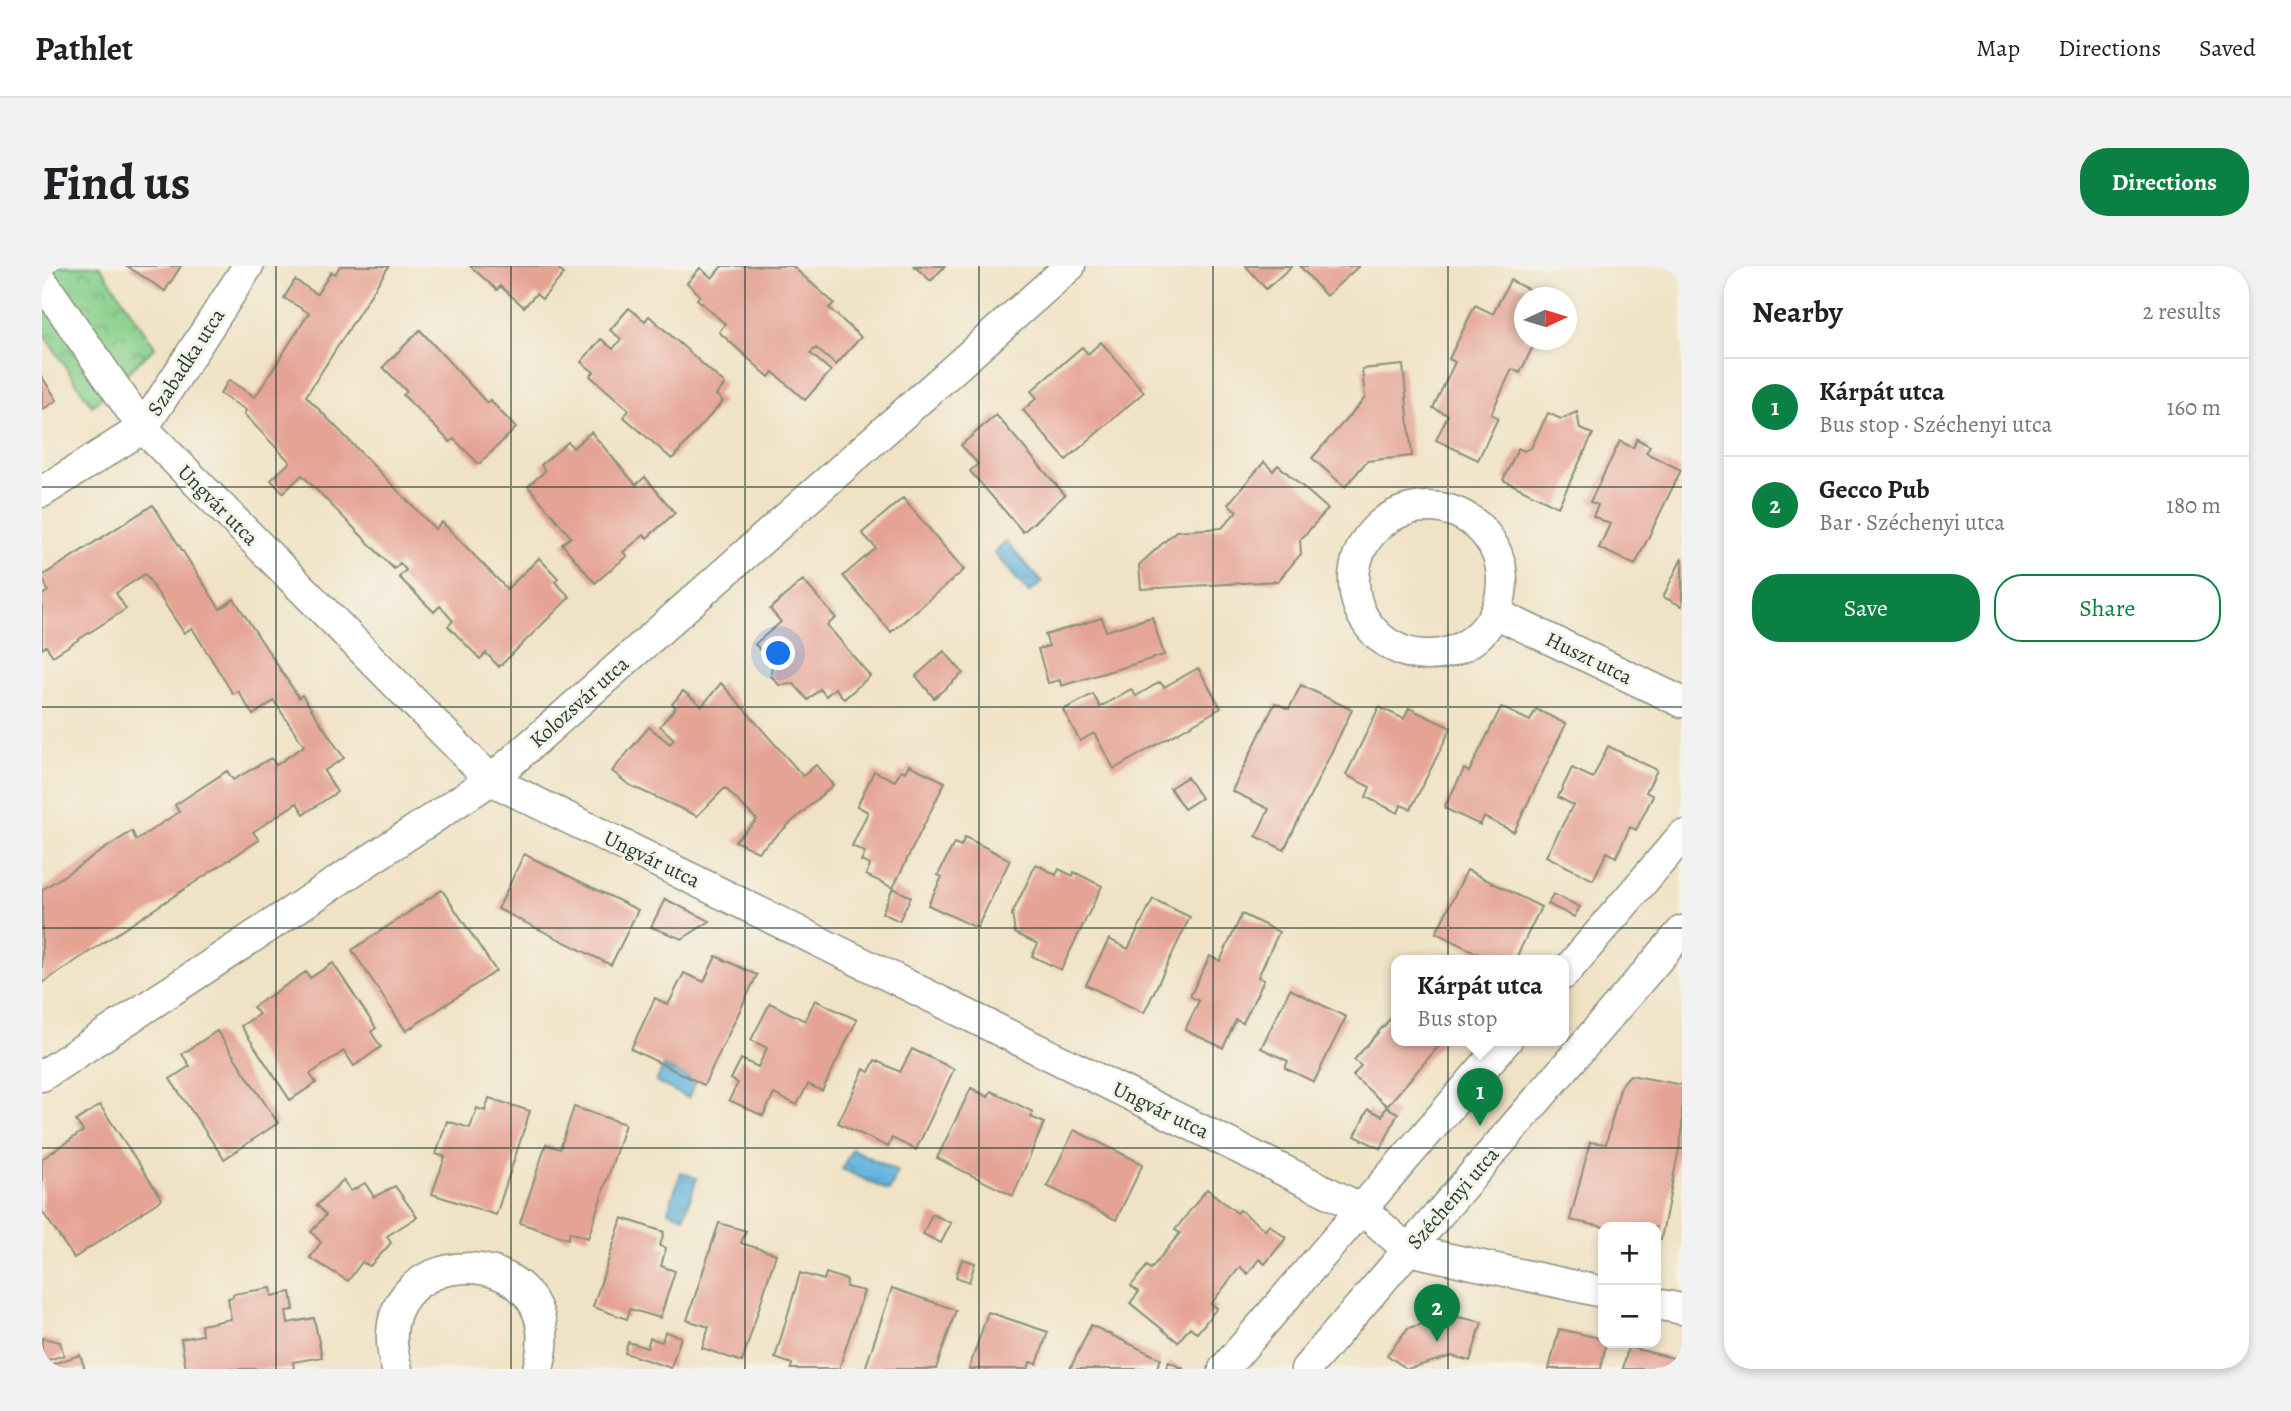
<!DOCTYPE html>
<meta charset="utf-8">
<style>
:root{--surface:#fff;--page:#f2f2f2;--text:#202124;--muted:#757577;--line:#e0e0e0;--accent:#0b8043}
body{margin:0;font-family:Alegreya,serif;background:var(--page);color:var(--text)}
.controls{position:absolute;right:21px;bottom:21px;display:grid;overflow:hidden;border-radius:14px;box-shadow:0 4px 10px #0003}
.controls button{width:63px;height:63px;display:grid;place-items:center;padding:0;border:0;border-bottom:2px solid var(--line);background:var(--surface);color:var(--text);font:35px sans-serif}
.compass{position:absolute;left:1472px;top:21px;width:63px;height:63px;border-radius:50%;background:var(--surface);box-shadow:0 4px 10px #0003;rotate:86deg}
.you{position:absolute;left:737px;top:388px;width:24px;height:24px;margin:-18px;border:5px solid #fff;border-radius:50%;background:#1a73e8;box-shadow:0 0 0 10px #1a73e833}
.badge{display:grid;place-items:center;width:46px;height:46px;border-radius:50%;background:var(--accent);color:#fff;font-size:23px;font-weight:700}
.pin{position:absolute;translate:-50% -58px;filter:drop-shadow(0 2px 4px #0008)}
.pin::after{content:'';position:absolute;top:37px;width:24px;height:21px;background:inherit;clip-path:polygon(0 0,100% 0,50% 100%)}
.popup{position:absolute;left:1349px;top:689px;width:178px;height:91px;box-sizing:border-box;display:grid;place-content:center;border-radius:14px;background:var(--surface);filter:drop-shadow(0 2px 5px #0005);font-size:23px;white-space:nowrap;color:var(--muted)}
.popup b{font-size:26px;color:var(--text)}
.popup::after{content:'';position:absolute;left:50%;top:100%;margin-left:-14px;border:14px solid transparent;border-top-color:var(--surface)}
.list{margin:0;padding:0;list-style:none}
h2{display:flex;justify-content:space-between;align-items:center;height:91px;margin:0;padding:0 28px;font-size:30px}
h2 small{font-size:23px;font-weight:400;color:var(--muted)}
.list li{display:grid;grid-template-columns:46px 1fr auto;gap:21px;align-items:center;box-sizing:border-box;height:98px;padding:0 28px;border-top:2px solid var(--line)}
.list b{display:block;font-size:26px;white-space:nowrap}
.list p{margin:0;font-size:23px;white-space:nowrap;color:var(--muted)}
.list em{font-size:23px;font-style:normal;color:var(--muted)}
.actions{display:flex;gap:14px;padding:21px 28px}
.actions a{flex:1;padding:16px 0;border:2px solid var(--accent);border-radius:28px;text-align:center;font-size:24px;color:var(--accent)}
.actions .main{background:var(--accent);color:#fff}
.map{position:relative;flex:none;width:1640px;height:1103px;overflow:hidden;border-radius:28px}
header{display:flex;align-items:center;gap:42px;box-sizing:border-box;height:98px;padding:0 35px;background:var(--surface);border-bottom:2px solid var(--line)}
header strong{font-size:33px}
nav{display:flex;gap:38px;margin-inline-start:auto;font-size:24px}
.intro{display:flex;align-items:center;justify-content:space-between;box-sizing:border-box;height:168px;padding:0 42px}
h1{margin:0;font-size:49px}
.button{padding:18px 32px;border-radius:28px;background:var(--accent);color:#fff;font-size:24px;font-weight:700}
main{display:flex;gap:42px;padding:0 42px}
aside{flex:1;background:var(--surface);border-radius:28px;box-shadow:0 4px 10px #0003}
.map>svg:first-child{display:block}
.park{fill:url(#park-crowns);stroke:#538660;stroke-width:2}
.water{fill:url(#water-ripples);stroke:#407888;stroke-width:2}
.building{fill:#e5a394}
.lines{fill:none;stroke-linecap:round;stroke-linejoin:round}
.street-casing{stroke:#88907c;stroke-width:33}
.street{stroke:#fff;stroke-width:30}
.grid{fill:none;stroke:#1f3d34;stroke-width:2;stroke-opacity:0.55}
.labels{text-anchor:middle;stroke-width:6;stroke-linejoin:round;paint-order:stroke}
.street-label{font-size:21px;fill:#1f3d34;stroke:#f7f3e8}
</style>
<header>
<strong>Pathlet</strong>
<nav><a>Map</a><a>Directions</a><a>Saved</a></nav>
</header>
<div class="intro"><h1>Find us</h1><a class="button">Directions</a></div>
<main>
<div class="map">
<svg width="1640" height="1103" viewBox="0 0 1640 1103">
<defs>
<pattern id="park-crowns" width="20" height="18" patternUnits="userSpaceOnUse" patternTransform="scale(1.75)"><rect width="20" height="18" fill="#87cf8b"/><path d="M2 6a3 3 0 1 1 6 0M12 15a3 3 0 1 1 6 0" fill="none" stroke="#6ea972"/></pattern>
<pattern id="water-ripples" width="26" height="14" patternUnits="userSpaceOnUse" patternTransform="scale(1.75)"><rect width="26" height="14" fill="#60b2dc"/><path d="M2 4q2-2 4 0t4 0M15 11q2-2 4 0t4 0" fill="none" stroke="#4f92b3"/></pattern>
</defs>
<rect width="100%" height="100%" fill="#f7f3e8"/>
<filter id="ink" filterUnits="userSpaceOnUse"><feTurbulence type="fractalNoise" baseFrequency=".0143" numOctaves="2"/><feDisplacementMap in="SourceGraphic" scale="14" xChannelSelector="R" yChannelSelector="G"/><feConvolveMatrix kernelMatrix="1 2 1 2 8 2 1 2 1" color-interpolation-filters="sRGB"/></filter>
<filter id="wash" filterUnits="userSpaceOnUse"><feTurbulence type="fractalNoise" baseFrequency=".00686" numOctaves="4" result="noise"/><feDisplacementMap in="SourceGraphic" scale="28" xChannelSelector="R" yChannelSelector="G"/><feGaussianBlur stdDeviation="1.57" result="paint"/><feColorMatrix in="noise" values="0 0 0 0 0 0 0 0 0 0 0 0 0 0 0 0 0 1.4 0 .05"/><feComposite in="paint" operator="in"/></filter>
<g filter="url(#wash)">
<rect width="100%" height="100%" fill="#f0e2c5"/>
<path class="park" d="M 0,0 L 58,0 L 113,81 L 50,140 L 0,66 Z"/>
<path class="water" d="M 964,276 L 1000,316 L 987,327 L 952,287 Z
M 622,799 L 654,815 L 646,832 L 614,816 Z
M 810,883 L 856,906 L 847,925 L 800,903 Z
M 639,906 L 655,912 L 642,951 L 626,945 Z"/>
<g id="blocks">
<path class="building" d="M 85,0 L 139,0 L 123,25 Z
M 298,0 L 347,0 L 264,130 L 393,263 L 400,256 L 465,323 L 497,292 L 516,312 L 513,316 L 528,331 L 457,401 L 444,387 L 438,393 L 406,360 L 411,355 L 398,340 L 392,346 L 357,311 L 364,304 L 358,297 L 352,303 L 260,209 L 241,227 L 229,214 L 248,196 L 202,148 L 204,144 L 178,128 L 187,114 L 213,131 L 267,47 L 242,32 L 253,14 L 275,28 L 289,6 L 293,8 Z
M 428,0 L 520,0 L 517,4 L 522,8 L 500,33 L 494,28 L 482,41 L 458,20 L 455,24 Z
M 680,0 L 750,0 L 792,37 L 787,42 L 819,71 L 794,99 L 774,82 L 768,87 L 789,105 L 763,134 L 731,106 L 727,111 L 677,66 L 683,58 L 655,33 L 658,29 L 645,17 L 658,2 L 670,12 Z
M 872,0 L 903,0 L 889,15 Z
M 1204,0 L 1250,0 L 1224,23 Z
M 1258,0 L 1317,0 L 1284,30 Z
M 1468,14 L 1503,32 L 1482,32 L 1482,74 L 1494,74 L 1478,107 L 1470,103 L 1449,148 L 1456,152 L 1436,194 L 1394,174 L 1406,149 L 1391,142 L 1413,96 L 1407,93 L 1433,39 L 1451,48 Z
M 587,42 L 603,55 L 607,50 L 683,118 L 674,129 L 681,135 L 630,193 L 582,151 L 587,144 L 548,110 L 552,106 L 539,96 L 559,73 L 571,83 L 579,73 L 568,64 Z
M 378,64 L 445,137 L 448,134 L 474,162 L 437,198 L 412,173 L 408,176 L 361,129 L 365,126 L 341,101 Z
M 1059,76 L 1102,126 L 1024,194 L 981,144 L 995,132 L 989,125 L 1040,81 L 1046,88 Z
M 1361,99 L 1370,190 L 1325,195 L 1303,221 L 1270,192 L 1323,132 L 1320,103 Z
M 0,111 L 15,134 L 0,144 Z
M 1535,146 L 1538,163 L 1551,168 L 1516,241 L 1461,214 L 1476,182 L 1482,185 L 1489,182 L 1506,147 L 1519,153 Z
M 954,149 L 1023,229 L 981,266 L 928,205 L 936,198 L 919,179 Z
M 549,166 L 594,219 L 603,211 L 633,247 L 605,272 L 602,269 L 581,286 L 585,290 L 553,317 L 520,278 L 529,271 L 486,220 L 503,205 L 499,199 L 526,176 L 531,182 Z
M 1595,173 L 1608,180 L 1604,187 L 1639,204 L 1593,299 L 1557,282 L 1568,258 L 1551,250 L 1556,239 L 1548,236 L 1578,175 L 1591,182 Z
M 1222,196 L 1231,205 L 1236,199 L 1286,243 L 1258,274 L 1259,288 L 1236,315 L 1099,323 L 1097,299 L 1134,265 L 1180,262 L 1195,245 L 1186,238 Z
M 861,232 L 922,304 L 849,366 L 801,310 L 834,282 L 820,267 Z
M 111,239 L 178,343 L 192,333 L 257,432 L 260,429 L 302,492 L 282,505 L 295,526 L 262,548 L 255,537 L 241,546 L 211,566 L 217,574 L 0,717 L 0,624 L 90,565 L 94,574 L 137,546 L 133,539 L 185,505 L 191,514 L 229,492 L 234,499 L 262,480 L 232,435 L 211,449 L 196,425 L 191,428 L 150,362 L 142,367 L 103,308 L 74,327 L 84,343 L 11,390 L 4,380 L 0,383 L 0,329 L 6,325 L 0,310 Z
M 1640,292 L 1640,340 L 1621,331 Z
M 761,314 L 794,352 L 785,359 L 828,410 L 802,433 L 793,422 L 784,430 L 778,423 L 766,434 L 752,418 L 737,419 L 729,410 L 730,398 L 713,378 L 739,356 L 728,343 Z
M 1110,351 L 1122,389 L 1019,420 L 1018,414 L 1006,417 L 996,383 L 1007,380 L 1003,369 L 1060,352 L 1064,365 Z
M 902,385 L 921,407 L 892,432 L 874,410 Z
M 1156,402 L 1179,442 L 1072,503 L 1052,467 L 1038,475 L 1021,444 L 1051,428 L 1058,441 L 1089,423 L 1094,430 L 1118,416 L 1122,421 Z
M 679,417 L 761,510 L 774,499 L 791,519 L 716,586 L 693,575 L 715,554 L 683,522 L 655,550 L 587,519 L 570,505 L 607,461 L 628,478 L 632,473 L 618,460 L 634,441 L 630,438 L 641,425 L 660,440 Z
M 1259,419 L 1310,444 L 1242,584 L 1214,570 L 1227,543 L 1190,525 L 1233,437 L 1247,443 Z
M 1337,441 L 1362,453 L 1367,442 L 1409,462 L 1369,543 L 1359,539 L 1356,547 L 1324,531 L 1328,521 L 1304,509 Z
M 1459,441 L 1488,455 L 1494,443 L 1524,458 L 1472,566 L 1442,551 L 1438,559 L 1402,542 L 1422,503 L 1427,506 Z
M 1566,480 L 1615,504 L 1604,526 L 1611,530 L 1594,564 L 1588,561 L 1574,591 L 1565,586 L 1551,614 L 1504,590 L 1531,539 L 1516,531 L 1530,502 L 1551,512 Z
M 867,499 L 903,516 L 851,622 L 824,609 L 828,599 L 819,595 L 823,586 L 810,580 L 826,546 L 815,540 L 832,505 L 853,515 L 859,504 L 863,506 Z
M 1145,511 L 1159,532 L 1142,543 L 1128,522 Z
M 923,571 L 968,594 L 935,662 L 886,639 L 900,611 L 896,609 L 912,577 L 919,580 Z
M 482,588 L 596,644 L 569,699 L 456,643 Z
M 994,598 L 1014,609 L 1017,603 L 1031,610 L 1032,606 L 1060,620 L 1019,704 L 990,690 L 996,678 L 973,667 L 970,648 Z
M 1425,604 L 1499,641 L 1473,694 L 1449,694 L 1394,667 Z
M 851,622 L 869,631 L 857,655 L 840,647 Z
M 400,624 L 454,705 L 364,765 L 310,684 Z
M 1511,628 L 1538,641 L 1532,651 L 1506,638 Z
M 623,633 L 668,655 L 640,673 L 609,661 Z
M 1111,633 L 1148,651 L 1102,747 L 1044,719 L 1067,673 L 1086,683 Z
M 1200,648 L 1237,666 L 1216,711 L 1222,714 L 1201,757 L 1194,754 L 1181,782 L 1143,764 L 1157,735 L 1148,730 L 1168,690 L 1178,695 Z
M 674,690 L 715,709 L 662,819 L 589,783 L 613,732 L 626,739 L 642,707 L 662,716 Z
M 291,697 L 334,762 L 329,766 L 339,781 L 312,800 L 302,785 L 268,808 L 274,817 L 248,834 L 199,760 L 217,748 L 211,741 L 264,706 L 268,712 Z
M 1248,723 L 1304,751 L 1272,816 L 1243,802 L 1246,795 L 1219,782 Z
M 773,734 L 815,754 L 780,825 L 766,818 L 755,839 L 732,828 L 721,850 L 687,834 L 696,817 L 689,813 L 699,793 L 716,801 L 725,782 L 709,774 L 728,737 L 763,755 Z
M 1354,746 L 1354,774 L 1402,774 L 1345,840 L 1311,810 L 1319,800 L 1312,794 Z
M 175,765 L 236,857 L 182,893 L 128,813 L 148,800 L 140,788 Z
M 870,783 L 912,803 L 874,884 L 850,872 L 846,881 L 796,857 L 822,803 L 827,806 L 833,794 L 858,806 Z
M 1588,809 L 1640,819 L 1640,868 L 1619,973 L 1614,972 L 1614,961 L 1562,961 L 1528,954 L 1548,876 L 1564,878 L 1579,819 Z
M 929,822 L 946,831 L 949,825 L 991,846 L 989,851 L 1002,857 L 971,930 L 895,892 Z
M 447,832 L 488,845 L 454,949 L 390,928 L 403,891 L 394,888 L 405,855 L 428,862 L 435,842 L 443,845 Z
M 58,839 L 120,933 L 32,992 L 0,945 L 0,893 L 41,865 L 34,855 Z
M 532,841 L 583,858 L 546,972 L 528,966 L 526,973 L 478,957 L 504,878 L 518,883 Z
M 1344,841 L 1356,847 L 1339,883 L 1313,870 L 1326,843 L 1340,850 Z
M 1032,864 L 1101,898 L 1074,954 L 1005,920 Z
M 301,914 L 309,925 L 323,917 L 332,931 L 353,920 L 375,951 L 345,970 L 349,977 L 328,1000 L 320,996 L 306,1015 L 268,992 L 279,976 L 269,966 L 284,949 L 275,939 Z
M 1165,923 L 1195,947 L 1198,944 L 1223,964 L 1227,959 L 1244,972 L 1223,998 L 1217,993 L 1206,1008 L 1198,1001 L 1169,1038 L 1175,1042 L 1155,1067 L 1148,1061 L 1136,1076 L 1088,1037 L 1097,1026 L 1089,1020 L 1105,1000 L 1109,1003 L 1138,967 L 1133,964 Z
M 890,948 L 909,957 L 899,977 L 881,968 Z
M 580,952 L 622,966 L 618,980 L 624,982 L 619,1000 L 633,1005 L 618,1052 L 588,1043 L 585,1053 L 551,1041 Z
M 677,957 L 704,965 L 699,977 L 734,988 L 700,1096 L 660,1082 L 667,1061 L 645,1054 Z
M 920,993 L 933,997 L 927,1016 L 914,1011 Z
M 758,1007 L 782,1014 L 784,1007 L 805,1014 L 804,1021 L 822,1025 L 797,1103 L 749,1103 L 750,1098 L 733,1092 Z
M 229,1022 L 230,1030 L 249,1026 L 252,1044 L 244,1045 L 246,1057 L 272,1052 L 280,1091 L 251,1096 L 252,1103 L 144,1103 L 139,1073 L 160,1069 L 159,1059 L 189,1053 L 186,1032 L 191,1031 L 191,1028 Z
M 850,1022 L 914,1044 L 894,1103 L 823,1103 Z
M 946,1046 L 1006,1066 L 995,1098 L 988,1096 L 986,1103 L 927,1103 Z
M 1411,1050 L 1440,1056 L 1428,1095 L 1410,1090 L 1365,1103 L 1345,1089 L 1366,1062 Z
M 1049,1059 L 1119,1093 L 1114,1103 L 1028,1103 Z
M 1517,1063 L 1561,1073 L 1564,1077 L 1559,1103 L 1507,1103 Z
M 623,1066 L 639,1071 L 629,1102 L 583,1087 L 586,1076 L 605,1082 L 608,1072 L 620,1076 Z
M 0,1072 L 18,1076 L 22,1089 L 0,1096 Z
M 1586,1081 L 1631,1092 L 1629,1103 L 1581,1103 Z
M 38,1089 L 43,1103 L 12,1103 L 10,1098 Z
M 1127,1096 L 1142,1103 L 1123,1103 Z"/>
</g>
</g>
<g filter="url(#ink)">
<use href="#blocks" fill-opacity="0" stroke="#88907c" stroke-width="2"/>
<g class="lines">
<defs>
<path id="street" d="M 0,15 L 101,162 L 449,514 L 1320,943 L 1366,984 L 1561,1026
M 0,226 L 101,162 L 206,0
M1312 315a74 74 0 1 1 148 0a74 74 0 1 1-148 0Z
M 1453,347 L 1640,436
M 1522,708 L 1640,570
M 0,810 L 449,514 L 1028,0
M 1614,1038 L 1640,1043
M 355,1103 C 314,970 534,967 496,1103
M 1182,1103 L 1465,774
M 1264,1103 L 1640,665"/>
</defs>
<use href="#street" class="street-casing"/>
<use href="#street" class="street"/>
</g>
</g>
<path class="grid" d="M 234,0 L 234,1103M 469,0 L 469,1103M 703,0 L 703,1103M 937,0 L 937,1103M 1171,0 L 1171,1103M 1406,0 L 1406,1103M 0,221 L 1640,221M 0,441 L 1640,441M 0,662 L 1640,662M 0,882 L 1640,882"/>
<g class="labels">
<g class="street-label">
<text transform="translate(144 96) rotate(-57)" y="7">Szabadka utca</text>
<text transform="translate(176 239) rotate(45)" y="7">Ungvár utca</text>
<text transform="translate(1547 392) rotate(26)" y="7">Huszt utca</text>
<text transform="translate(537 436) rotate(-42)" y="7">Kolozsvár utca</text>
<text transform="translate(610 593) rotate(26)" y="7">Ungvár utca</text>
<text transform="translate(1119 844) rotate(26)" y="7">Ungvár utca</text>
<text transform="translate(1411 932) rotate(-49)" y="7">Széchenyi utca</text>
</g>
</g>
</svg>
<div class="controls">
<button>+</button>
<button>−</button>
</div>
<svg class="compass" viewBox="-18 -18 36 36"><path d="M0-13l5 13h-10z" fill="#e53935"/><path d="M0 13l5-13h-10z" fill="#757577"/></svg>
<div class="you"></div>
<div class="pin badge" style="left:1438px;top:860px">1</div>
<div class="popup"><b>Kárpát utca</b>Bus stop</div>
<div class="pin badge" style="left:1395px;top:1076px">2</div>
</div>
<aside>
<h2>Nearby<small>2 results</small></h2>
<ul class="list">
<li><span class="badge">1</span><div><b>Kárpát utca</b><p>Bus stop · Széchenyi utca</p></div><em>160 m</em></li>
<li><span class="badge">2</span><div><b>Gecco Pub</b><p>Bar · Széchenyi utca</p></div><em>180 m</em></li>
</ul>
<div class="actions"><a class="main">Save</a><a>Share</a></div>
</aside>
</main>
